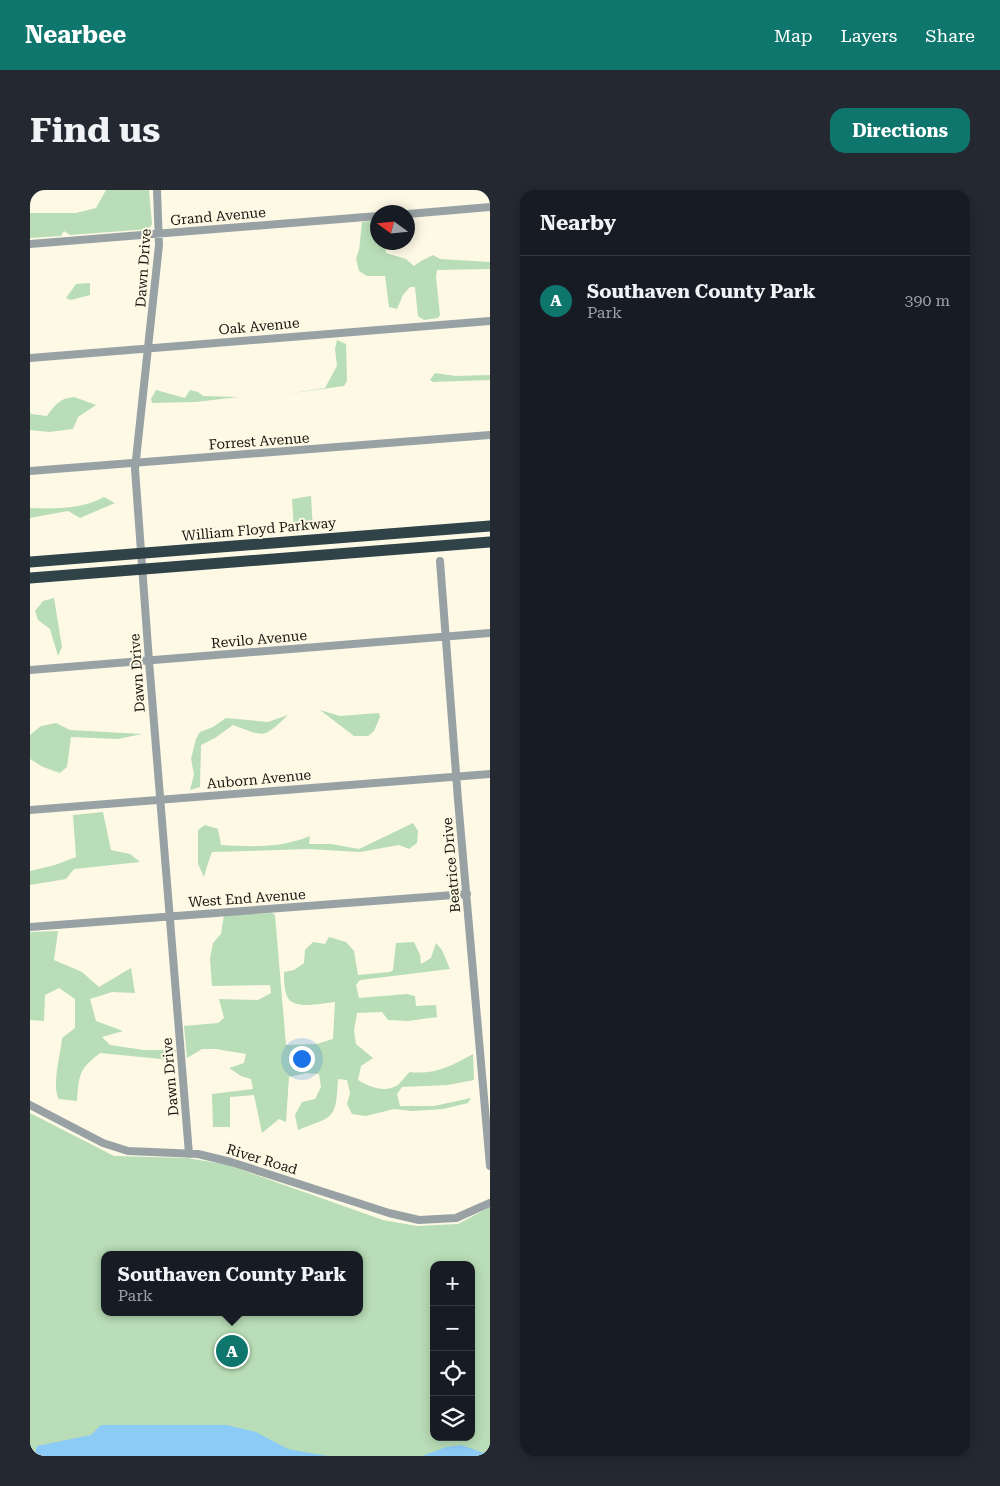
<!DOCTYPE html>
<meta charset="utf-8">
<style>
:root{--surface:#171b24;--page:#242831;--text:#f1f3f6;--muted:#9ea1a6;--line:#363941;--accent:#0f766e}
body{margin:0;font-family:"Roboto Serif",serif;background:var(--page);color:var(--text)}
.controls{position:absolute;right:15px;bottom:15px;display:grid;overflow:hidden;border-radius:10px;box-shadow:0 2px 12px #0003}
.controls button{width:45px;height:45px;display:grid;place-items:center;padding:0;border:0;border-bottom:1px solid var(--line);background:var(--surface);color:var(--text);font:25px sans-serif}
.compass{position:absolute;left:340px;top:15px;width:45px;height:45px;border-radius:50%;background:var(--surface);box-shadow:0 2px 12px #0003;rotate:285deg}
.you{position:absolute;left:271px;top:868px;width:18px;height:18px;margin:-12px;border:4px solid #fff;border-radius:50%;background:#1a73e8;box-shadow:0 0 0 8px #1a73e833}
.badge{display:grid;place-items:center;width:32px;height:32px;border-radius:50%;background:var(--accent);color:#fff;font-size:16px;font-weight:700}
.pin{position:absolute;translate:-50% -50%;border:2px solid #fff;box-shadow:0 1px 5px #0006}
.popup{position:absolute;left:71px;top:1061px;width:262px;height:65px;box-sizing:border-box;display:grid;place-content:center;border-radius:10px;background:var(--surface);filter:drop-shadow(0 1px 4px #0005);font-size:16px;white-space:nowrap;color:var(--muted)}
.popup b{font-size:19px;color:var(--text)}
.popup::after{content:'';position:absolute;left:50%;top:100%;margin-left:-10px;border:10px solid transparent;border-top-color:var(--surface)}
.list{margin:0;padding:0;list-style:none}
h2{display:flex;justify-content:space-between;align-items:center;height:65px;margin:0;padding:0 20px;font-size:21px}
h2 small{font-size:16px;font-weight:400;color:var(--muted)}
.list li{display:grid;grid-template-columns:32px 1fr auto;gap:15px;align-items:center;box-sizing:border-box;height:90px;padding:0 20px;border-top:1px solid var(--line)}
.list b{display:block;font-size:19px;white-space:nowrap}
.list p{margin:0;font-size:16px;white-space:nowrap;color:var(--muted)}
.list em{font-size:16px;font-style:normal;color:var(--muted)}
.icon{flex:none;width:28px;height:28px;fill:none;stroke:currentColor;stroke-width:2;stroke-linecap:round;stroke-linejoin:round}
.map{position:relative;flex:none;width:460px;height:1266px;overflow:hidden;border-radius:15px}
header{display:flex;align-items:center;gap:30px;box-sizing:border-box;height:70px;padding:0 25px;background:var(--accent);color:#fff}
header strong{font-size:24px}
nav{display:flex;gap:28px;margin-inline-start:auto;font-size:18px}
.intro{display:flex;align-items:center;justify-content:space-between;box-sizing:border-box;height:120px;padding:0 30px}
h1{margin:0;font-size:35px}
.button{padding:12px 22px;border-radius:15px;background:var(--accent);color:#fff;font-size:18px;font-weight:700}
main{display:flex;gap:30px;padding:0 30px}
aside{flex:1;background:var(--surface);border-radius:15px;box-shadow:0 2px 12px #0003}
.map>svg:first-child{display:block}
.green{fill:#b9ddb6;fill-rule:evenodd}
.water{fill:#8dcbf7}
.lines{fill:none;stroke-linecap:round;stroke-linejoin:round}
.minor{stroke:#98a2a5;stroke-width:8}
.highway{stroke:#2f4348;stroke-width:11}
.labels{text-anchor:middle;stroke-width:4;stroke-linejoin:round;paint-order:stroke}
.street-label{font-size:14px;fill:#181710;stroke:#fdf9e5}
</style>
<header>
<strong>Nearbee</strong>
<nav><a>Map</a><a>Layers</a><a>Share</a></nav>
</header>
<div class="intro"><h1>Find us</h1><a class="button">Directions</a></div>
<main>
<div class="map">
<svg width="460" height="1266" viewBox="0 0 460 1266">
<rect width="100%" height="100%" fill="#fdf9e5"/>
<path class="green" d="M 76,0 L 119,0 L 122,34 L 119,39 L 40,45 L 34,41 L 31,46 L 0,48 L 0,23 L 46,23 L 66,18 Z
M 340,31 L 347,33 L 348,52 L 355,53 L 356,63 L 376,69 L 384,76 L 391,71 L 403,65 L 410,69 L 460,72 L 460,79 L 407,80 L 406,87 L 410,125 L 408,128 L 394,130 L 388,126 L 385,97 L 380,97 L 373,105 L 367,119 L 359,117 L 355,86 L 337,86 L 329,81 L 326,68 L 329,60 L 332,32 Z
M 60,93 L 60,105 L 41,110 L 36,108 L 46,94 Z
M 307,150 L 316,154 L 317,191 L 314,196 L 256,204 L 295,198 L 307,176 L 305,159 Z
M 405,183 L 426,186 L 460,185 L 460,190 L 403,192 L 400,190 Z
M 126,200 L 155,208 L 160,200 L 168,202 L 173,206 L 209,207 L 165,212 L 122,213 L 121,209 Z
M 44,207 L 66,215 L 48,227 L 43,239 L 19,242 L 0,240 L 0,222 L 1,224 L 17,226 C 25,215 30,208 44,207 Z
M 281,306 L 283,340 L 264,341 L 262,309 Z
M 74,307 L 85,313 L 50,328 L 38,321 L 0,328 L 0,318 C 25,319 52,319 74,307 Z
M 24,408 L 32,457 L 28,466 L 20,439 L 8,430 L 5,421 L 13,411 Z
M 290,520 L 310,526 L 349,523 L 350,527 L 344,541 L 338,546 L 324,546 Z
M 258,525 C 233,549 235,547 203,535 L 185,548 L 171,555 L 170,597 L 160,600 L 164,584 L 161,569 L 166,549 L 170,542 L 183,537 L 196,528 L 238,532 Z
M 26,533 L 40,540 L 112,544 L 88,549 L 41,547 L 37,577 L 30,583 L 13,577 L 0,569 L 0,545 L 11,536 Z
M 73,622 L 81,660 L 100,664 L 110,672 L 44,679 L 36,689 L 0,695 L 0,681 L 25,675 L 46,667 L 43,625 Z
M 383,633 L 388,641 L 387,653 L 379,659 L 369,655 L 330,662 L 278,659 L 182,662 L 178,673 L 174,687 L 168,674 L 168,640 L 175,635 L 188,639 L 191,655 C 222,657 251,658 280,646 L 279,654 L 301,654 L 329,659 Z
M 242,723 L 245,725 L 256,855 L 287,854 L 303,849 L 305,812 C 292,813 263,821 257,806 C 254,799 254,789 254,782 L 264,780 L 274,773 L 275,760 L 283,752 L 295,754 L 299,747 L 316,752 L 324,761 L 328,785 L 360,782 L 363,780 L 366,753 L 384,752 L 390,765 L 391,774 L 401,768 L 406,753 L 412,760 L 420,779 L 330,790 L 326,795 L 329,808 L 377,804 L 385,806 L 386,816 L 406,815 L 407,827 L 378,831 L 358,830 L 352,822 L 327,823 L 324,841 L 326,854 L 343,868 L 331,876 L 328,890 C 339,897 357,904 369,894 C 373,890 376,885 380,882 C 404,885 422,876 443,864 L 444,890 L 418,895 L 372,897 L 367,904 L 370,916 L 404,916 L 441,908 L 438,913 L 413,919 L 382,921 L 364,919 L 336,926 L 322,924 L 317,914 L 320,903 L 317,890 L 308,889 C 306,930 304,926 268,940 L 265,925 L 272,912 L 285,909 L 291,897 L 289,884 L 277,883 L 259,887 L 256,932 L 249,929 L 232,943 L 224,905 L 200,907 L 200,937 L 183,937 L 182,904 L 223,899 L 221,889 L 211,886 L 199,878 L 214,873 L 216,864 L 186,859 L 172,859 L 157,868 L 154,836 L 188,833 L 194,828 L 189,809 L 228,810 L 241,803 L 240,795 L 182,796 L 180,768 L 183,753 L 191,744 L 194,725 Z
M 28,741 L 24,770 L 52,782 L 69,797 L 101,778 L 105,803 L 82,802 L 60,809 L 66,831 L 93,841 L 72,847 L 80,855 L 114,860 L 146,860 L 141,870 L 70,863 C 49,879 49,885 47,911 L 29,909 C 21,898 31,863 32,848 L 45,838 L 45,809 L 29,798 L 15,805 L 14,831 L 0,830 L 0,742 Z
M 0,923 L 84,966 L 158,968 L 198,975 L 353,1030 L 387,1036 L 428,1034 L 460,1017 L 460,1266 L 0,1266 ZM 74,1065 L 330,1065 L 330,1122 L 74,1122 ZM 404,1075 L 441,1075 L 441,1247 L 404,1247 Z"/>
<path class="water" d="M 71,1235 L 197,1235 L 226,1242 L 258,1259 L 298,1266 L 4,1266 L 7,1256 L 61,1245 Z
M 431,1255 L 460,1265 L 460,1266 L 392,1266 L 416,1257 Z"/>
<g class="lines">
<path class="minor" d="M 127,0 L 129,55 L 105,279 L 119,471 L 159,964
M 378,24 L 460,17
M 0,54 L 348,26
M 0,168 L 460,131
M 0,281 L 460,245
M 410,371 L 428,610 L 460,976
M 0,480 L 460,443
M 0,620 L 460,584
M 0,737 L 437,704
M 0,915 L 73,953 L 98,961 L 168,964 L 201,972 L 359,1023 L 389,1030 L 426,1028 L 460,1013"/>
<path class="highway" d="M 0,372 L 460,336
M 0,388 L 460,352"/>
</g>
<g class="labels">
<g class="street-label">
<text transform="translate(188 26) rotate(-5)" y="5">Grand Avenue</text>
<text transform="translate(113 78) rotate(-86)" y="5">Dawn Drive</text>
<text transform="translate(229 136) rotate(-5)" y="5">Oak Avenue</text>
<text transform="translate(229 251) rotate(-4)" y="5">Forrest Avenue</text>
<text transform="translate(229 339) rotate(-5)" y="5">William Floyd Parkway</text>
<text transform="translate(229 449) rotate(-5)" y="5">Revilo Avenue</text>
<text transform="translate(107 483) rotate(-94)" y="5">Dawn Drive</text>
<text transform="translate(229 589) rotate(-5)" y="5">Auborn Avenue</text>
<text transform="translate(421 675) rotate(-95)" y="5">Beatrice Drive</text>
<text transform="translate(217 708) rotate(-4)" y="5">West End Avenue</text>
<text transform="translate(140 887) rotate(-95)" y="5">Dawn Drive</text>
<text transform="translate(232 969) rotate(17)" y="5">River Road</text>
</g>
</g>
</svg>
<div class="controls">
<button>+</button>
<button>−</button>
<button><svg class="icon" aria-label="locate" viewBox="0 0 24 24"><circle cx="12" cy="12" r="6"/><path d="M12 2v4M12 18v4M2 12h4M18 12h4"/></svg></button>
<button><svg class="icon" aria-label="layers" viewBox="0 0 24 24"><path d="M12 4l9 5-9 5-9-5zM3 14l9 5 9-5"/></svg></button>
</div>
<svg class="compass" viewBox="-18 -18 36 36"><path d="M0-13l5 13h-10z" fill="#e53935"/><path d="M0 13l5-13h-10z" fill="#9ea1a6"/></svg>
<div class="you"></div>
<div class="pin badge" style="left:202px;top:1161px">A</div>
<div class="popup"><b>Southaven County Park</b>Park</div>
</div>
<aside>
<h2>Nearby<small></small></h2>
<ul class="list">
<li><span class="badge">A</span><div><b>Southaven County Park</b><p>Park</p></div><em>390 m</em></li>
</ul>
</aside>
</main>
